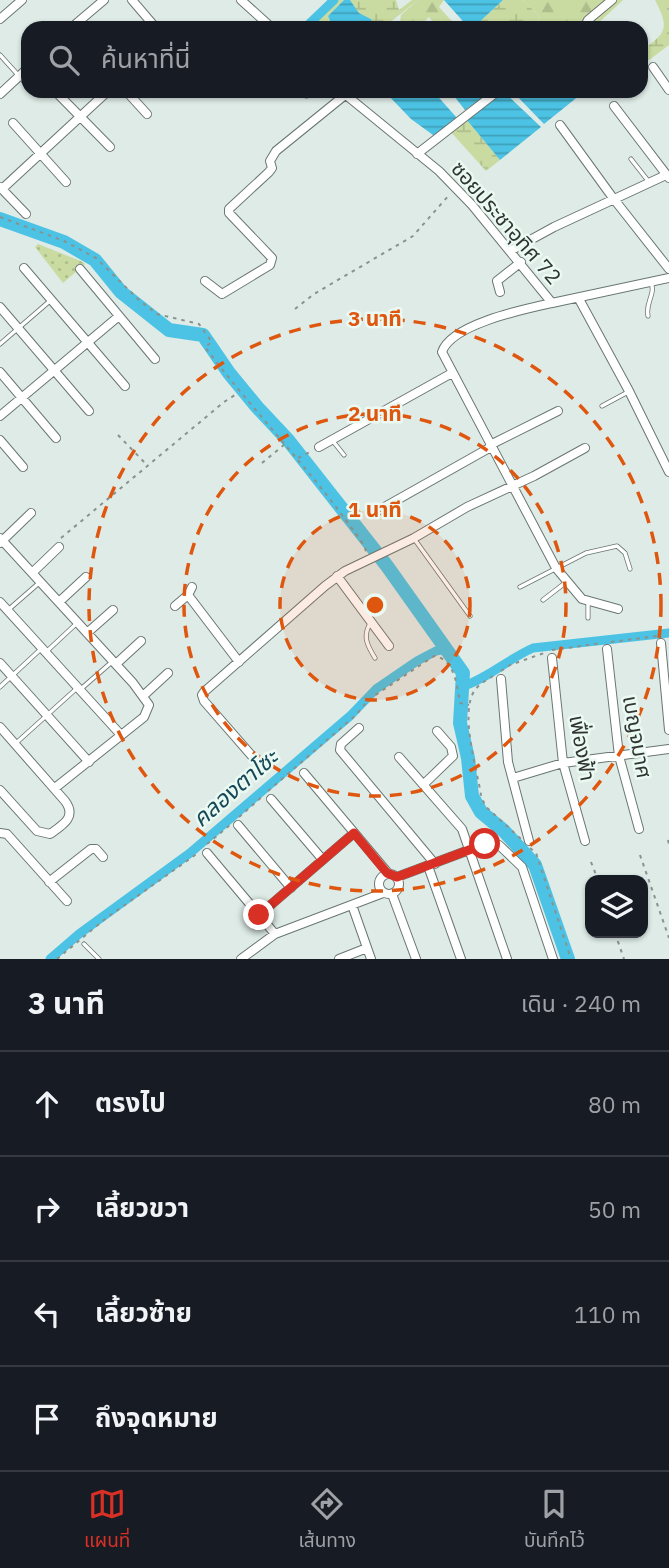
<!DOCTYPE html>
<html lang="th">
<meta charset="utf-8">
<style>
:root{--surface:#171b24;--page:#242831;--text:#f1f3f6;--muted:#9ea1a6;--line:#363941;--accent:#d93025}
body{margin:0;font-family:"IBM Plex Sans","Noto Sans Thai",sans-serif;background:var(--page);color:var(--text)}
.controls{position:absolute;right:21px;bottom:21px;display:grid;overflow:hidden;border-radius:14px;box-shadow:0 2px 5px #0004}
.controls button{width:63px;height:63px;display:grid;place-items:center;padding:0;border:0;border-bottom:2px solid var(--line);background:var(--surface);color:var(--text);font:35px sans-serif}
.stop{position:absolute;width:21px;height:21px;margin:-16px;border:5px solid #d93025;border-radius:50%;background:#fff}
.stop.end{background:#d93025;border-color:#fff;box-shadow:0 2px 7px #0008}
.list{margin:0;padding:0;list-style:none}
h2{display:flex;justify-content:space-between;align-items:center;height:91px;margin:0;padding:0 28px;font-size:30px}
h2 small{font-size:23px;font-weight:400;color:var(--muted)}
.list li{display:grid;grid-template-columns:46px 1fr auto;gap:21px;align-items:center;box-sizing:border-box;height:105px;padding:0 28px;border-top:2px solid var(--line)}
.list b{display:block;font-size:26px;white-space:nowrap}
.list em{font-size:23px;font-style:normal;color:var(--muted)}
.icon{flex:none;width:38px;height:38px;fill:none;stroke:currentColor;stroke-width:2;stroke-linecap:round;stroke-linejoin:round}
.map{position:relative;flex:none;width:669px;height:959px;overflow:hidden}
.search{position:absolute;background:var(--surface);box-shadow:0 2px 5px #0004;left:21px;right:21px;top:21px;height:77px;display:flex;align-items:center;gap:18px;box-sizing:border-box;padding:0 24px;border-radius:21px;color:var(--muted);font-size:26px}
.sheet{height:511px;background:var(--surface)}
nav{display:flex;justify-content:space-around;align-items:center;box-sizing:border-box;height:98px;border-top:2px solid var(--line);background:var(--surface);font-size:19px;color:var(--muted)}
nav a{display:grid;justify-items:center;gap:4px}
nav .on{color:var(--accent)}
.map>svg:first-child{display:block}
.grass{fill:url(#grass-dots)}
.forest{fill:url(#forest-firs)}
.wetland{fill:url(#wetland-marsh)}
.water{fill:url(#water-rules)}
.lines{fill:none;stroke-linecap:round;stroke-linejoin:round}
.canal{stroke:#4cc3e4;stroke-width:9}
.river{stroke:#4cc3e4;stroke-width:14}
.lane-casing{stroke:#6a7671;stroke-width:5}
.street-casing{stroke:#6a7671;stroke-width:10}
.path{stroke:#89928e;stroke-width:2;stroke-dasharray:3.5 5;stroke-linecap:butt}
.lane{stroke:#fff;stroke-width:3.5}
.street{stroke:#fff;stroke-width:8}
.route{stroke:#d93025;stroke-width:9}
.ring{fill:none;stroke:#df570e;stroke-width:3.5;stroke-dasharray:12 9}
.labels{text-anchor:middle;stroke-width:5;stroke-linejoin:round;paint-order:stroke}
.street-label{font-size:21px;fill:#303533;stroke:#ebf9f3}
.water-label{font-size:23px;font-style:italic;fill:#164957;stroke:#ebf9f3}
.centre{fill:#df570e;stroke:#ebf9f3;stroke-width:3.5}
.ring-label{font-size:21px;text-anchor:middle;font-weight:bold;fill:#df570e;stroke:#ebf9f3;stroke-width:5;stroke-linejoin:round;paint-order:stroke}
</style>
<div class="map">
<svg width="669" height="959" viewBox="0 0 669 959">
<defs>
<pattern id="grass-dots" width="8" height="8" patternUnits="userSpaceOnUse" patternTransform="scale(1.75)"><rect width="8" height="8" fill="#c9dba1"/><path d="M2 2h.1M6 6h.1" fill="none" stroke="#adbd8b" stroke-width="1.8" stroke-linecap="round"/></pattern>
<pattern id="forest-firs" width="22" height="20" patternUnits="userSpaceOnUse" patternTransform="scale(1.75)"><rect width="22" height="20" fill="#c9dba1"/><path d="M5 1l3.5 6h-7zM16 11l3.5 6h-7z" fill="#adbd8b"/></pattern>
<pattern id="wetland-marsh" width="20" height="14" patternUnits="userSpaceOnUse" patternTransform="scale(1.75)"><rect width="20" height="14" fill="#c9dba1"/><path d="M1 5h8M5 5V1M11 12h8M15 12V8" fill="none" stroke="#adbd8b"/></pattern>
<pattern id="water-rules" width="6" height="5" patternUnits="userSpaceOnUse" patternTransform="scale(1.75)"><rect width="6" height="5" fill="#4cc3e4"/><path d="M0 2.5h6" fill="none" stroke="#409fb9"/></pattern>
</defs>
<rect width="100%" height="100%" fill="#deebe6"/>
<path class="grass" d="M 38,244 L 83,262 L 85,264 L 63,283 L 35,247 Z"/>
<path class="forest" d="M 331,0 L 344,0 L 328,16 L 333,28 L 309,28 L 305,25 Z
M 418,0 L 444,0 L 439,7 L 458,28 L 437,28 L 429,17 L 418,28 L 399,28 L 401,15 Z
M 523,0 L 623,0 L 593,28 L 532,28 L 540,17 Z"/>
<path class="wetland" d="M 350,0 L 396,0 L 399,10 L 412,0 L 418,0 L 383,28 L 375,28 L 371,19 L 359,13 Z
M 503,0 L 523,0 L 540,17 L 532,28 L 473,28 Z
M 655,0 L 669,0 L 669,45 L 641,66 L 641,50 C 668,33 669,27 655,0 Z
M 466,119 L 500,160 L 486,171 L 450,131 Z"/>
<path class="water" d="M 344,0 L 350,0 L 359,13 L 371,19 L 375,28 L 333,28 L 328,16 Z
M 444,0 L 503,0 L 473,28 L 469,28 Z
M 387,91 L 433,91 L 457,118 L 441,133 L 433,135 L 411,119 L 386,93 Z
M 450,91 L 486,91 L 486,95 L 465,110 Z
M 503,91 L 541,127 L 500,160 L 466,119 Z
M 512,91 L 585,91 L 544,124 Z"/>
<g class="lines">
<path class="canal" d="M 309,24 L 334,0
M 461,687 C 487,679 508,659 533,648 L 669,633
M 50,959 L 79,934 L 190,853 L 350,716 L 376,689 L 417,661 L 436,651 L 446,649"/>
<path class="river" d="M 0,219 L 64,242 L 95,260 L 121,292 L 169,330 L 203,335 L 229,373 L 257,407 L 288,440 L 387,566 L 463,673 L 460,723 L 468,758 L 472,796 L 481,812 L 504,831 L 535,865 L 568,959"/>
<defs>
<path id="lane" d="M 0,55 L 28,86
M 32,91 L 35,94
M 306,96 L 334,91
M 631,159 L 649,182
M 648,316 C 645,302 656,295 651,282
M 0,344 L 51,300
M 602,406 L 628,392
M 332,440 L 344,455
M 415,540 L 470,616
M 520,587 L 586,553 L 617,546 L 625,553 L 630,569
M 543,600 L 565,583
M 8,610 L 39,583
M 588,618 L 588,603
M 371,622 C 362,636 367,645 375,658
M 46,652 L 76,624
M 0,687 L 42,648
M 82,688 L 113,661
M 15,744 L 76,689
M 84,944 L 99,959"/>
<path id="street" d="M 132,0 L 156,28
M 241,0 L 272,28
M 0,19 L 22,0
M 71,28 L 104,0
M 584,28 L 588,20 L 612,0
M 653,67 L 669,90
M 55,91 L 110,147
M 126,91 L 147,114
M 341,91 L 439,171 L 472,205 L 552,303 L 669,278
M 0,94 L 28,68
M 614,106 L 669,178
M 13,123 L 66,182
M 560,125 L 613,198 L 669,269
M 417,154 L 498,91
M 0,187 L 26,214
M 2,189 L 108,91
M 510,251 L 554,227 L 666,175
M 24,268 L 125,386
M 80,269 L 155,359
M 205,281 L 222,294 L 270,265 L 272,258 L 229,213 L 229,209 L 269,172 L 272,168 L 270,161 L 276,151 L 350,91
M 500,292 L 497,281 L 521,262
M 579,299 L 629,391 L 669,472
M 552,303 C 525,309 451,324 442,352 L 556,568 L 582,599 L 618,609
M 0,307 L 89,411
M 0,372 L 56,438
M 0,416 L 119,316
M 0,440 L 23,467
M 490,445 L 558,411
M 319,447 L 452,373
M 372,514 L 491,447
M 0,538 L 133,683 L 149,705 L 144,717 L 55,788
M 0,543 L 31,513
M 32,573 L 59,547
M 337,576 L 389,646
M 188,595 L 239,662
M 0,602 L 121,735
M 59,602 L 86,577
M 175,606 L 188,595 L 192,587
M 87,633 L 113,610
M 661,643 L 669,730
M 607,649 L 619,756 L 639,829
M 552,658 L 563,763 L 585,841
M 0,663 L 89,762
M 116,664 L 141,641
M 501,679 L 508,762 L 529,841
M 143,696 L 168,673
M 0,727 L 65,801 C 77,817 63,825 50,834 L 37,831 L 0,790
M 359,728 L 341,744 L 340,750 L 435,864
M 399,757 L 462,829 L 507,959
M 258,763 L 204,701 L 202,695 L 204,692 L 325,586 L 345,571 L 414,538 L 467,507 L 534,476 L 585,448
M 304,773 L 388,873
M 513,778 L 563,763 L 669,749
M 424,784 L 453,756 L 451,747 L 437,731
M 271,799 L 323,860
M 238,825 L 291,888
M 0,833 L 7,834 L 67,901
M 207,853 L 275,934
M 428,866 L 461,959
M379 884a10 10 0 1 1 20 0a10 10 0 1 1-20 0Z
M 397,877 L 485,844 L 499,845 L 522,867 L 553,959
M 49,882 L 91,849 L 96,849 L 103,857
M 392,894 L 416,959
M 352,905 L 371,959
M 259,915 L 354,833
M 241,959 L 275,934 L 383,893
M 339,959 L 367,948"/>
</defs>
<use href="#lane" class="lane-casing"/>
<use href="#street" class="street-casing"/>
<path class="path" d="M 0,217 L 64,241 L 96,258 L 140,301 L 157,314 L 199,324 L 212,342 L 205,347 C 256,415 317,476 365,547 L 366,552
M 295,309 L 314,294 L 413,236 L 450,194
M 118,435 L 147,465
M 298,458 L 312,451
M 262,463 L 285,444
M 61,538 L 224,402 L 238,393
M 611,642 L 657,636
M 552,650 L 602,643
M 501,671 L 510,665 L 547,652
M 493,676 C 487,680 479,684 475,690 C 459,712 477,769 481,795 L 485,806 L 521,839
M 268,791 L 356,715 L 368,700 L 434,656 C 455,659 457,686 460,703 L 469,705
M 239,817 L 264,795
M 668,840 L 669,844
M 207,844 L 230,825
M 530,848 L 536,853 L 571,959
M 640,855 L 669,938
M 591,862 L 598,880
M 615,933 L 624,959
M 57,959 L 105,919 L 198,853"/>
<use href="#lane" class="lane"/>
<use href="#street" class="street"/>
</g>
<g class="lines">
<path class="route" d="M 259,915 L 354,833 L 387,873 L 397,877 L 485,844"/>
</g>
<circle cx="375" cy="605" r="95" fill="#df570e" fill-opacity=".12"/>
<g class="ring">
<circle cx="375" cy="605" r="95"/>
<circle cx="375" cy="605" r="191"/>
<circle cx="375" cy="605" r="286"/>
</g>
<g class="labels">
<g class="street-label">
<text transform="translate(506 223) rotate(49)" y="7">ซอยประชาอุทิศ 72</text>
<text transform="translate(637 737) rotate(80)" y="7">เบญจมาศ</text>
<text transform="translate(582 748) rotate(80)" y="7">เฟื่องฟ้า</text>
</g>
<g class="water-label">
<text transform="translate(235 788) rotate(-41)" y="8">คลองตาโซะ</text>
</g>
</g>
<circle cx="375" cy="605" r="10" class="centre"/>
<g class="ring-label">
<text x="375" y="326">3 นาที</text>
<text x="375" y="421">2 นาที</text>
<text x="375" y="517">1 นาที</text>
</g>
</svg>
<div class="controls">
<button><svg class="icon" aria-label="layers" viewBox="0 0 24 24"><path d="M12 4l9 5-9 5-9-5zM3 14l9 5 9-5"/></svg></button>
</div>
<div class="stop" style="left:485px;top:844px"></div>
<div class="stop end" style="left:259px;top:915px"></div>
<div class="search"><svg class="icon" aria-label="search" viewBox="0 0 24 24"><circle cx="10" cy="10" r="6"/><path d="M15 15l6 6"/></svg>ค้นหาที่นี่</div>
</div>
<section class="sheet">
<h2>3 นาที<small>เดิน · 240 m</small></h2>
<ul class="list">
<li><svg class="icon" aria-label="ahead" viewBox="0 0 24 24"><path d="M12 20V5M6 11l6-6 6 6"/></svg><div><b>ตรงไป</b></div><em>80 m</em></li>
<li><svg class="icon" aria-label="right" viewBox="0 0 24 24"><path d="M7 20v-9h11M14 6l5 5-5 5"/></svg><div><b>เลี้ยวขวา</b></div><em>50 m</em></li>
<li><svg class="icon" aria-label="left" viewBox="0 0 24 24"><path d="M17 20v-9H6M10 6l-5 5 5 5"/></svg><div><b>เลี้ยวซ้าย</b></div><em>110 m</em></li>
<li><svg class="icon" aria-label="arrive" viewBox="0 0 24 24"><path d="M6 21V4h12l-3 4 3 4H6"/></svg><div><b>ถึงจุดหมาย</b></div></li>
</ul>
</section>
<nav>
<a class="on"><svg class="icon" aria-label="map" viewBox="0 0 24 24"><path d="M3 6l6-2 6 2 6-2v14l-6 2-6-2-6 2zM9 4v14M15 6v14"/></svg>แผนที่</a>
<a><svg class="icon" aria-label="directions" viewBox="0 0 24 24"><path d="M12 3l9 9-9 9-9-9zM9 14v-3h6M13 9l2 2-2 2"/></svg>เส้นทาง</a>
<a><svg class="icon" aria-label="saved" viewBox="0 0 24 24"><path d="M7 4h10v16l-5-4-5 4z"/></svg>บันทึกไว้</a>
</nav>
